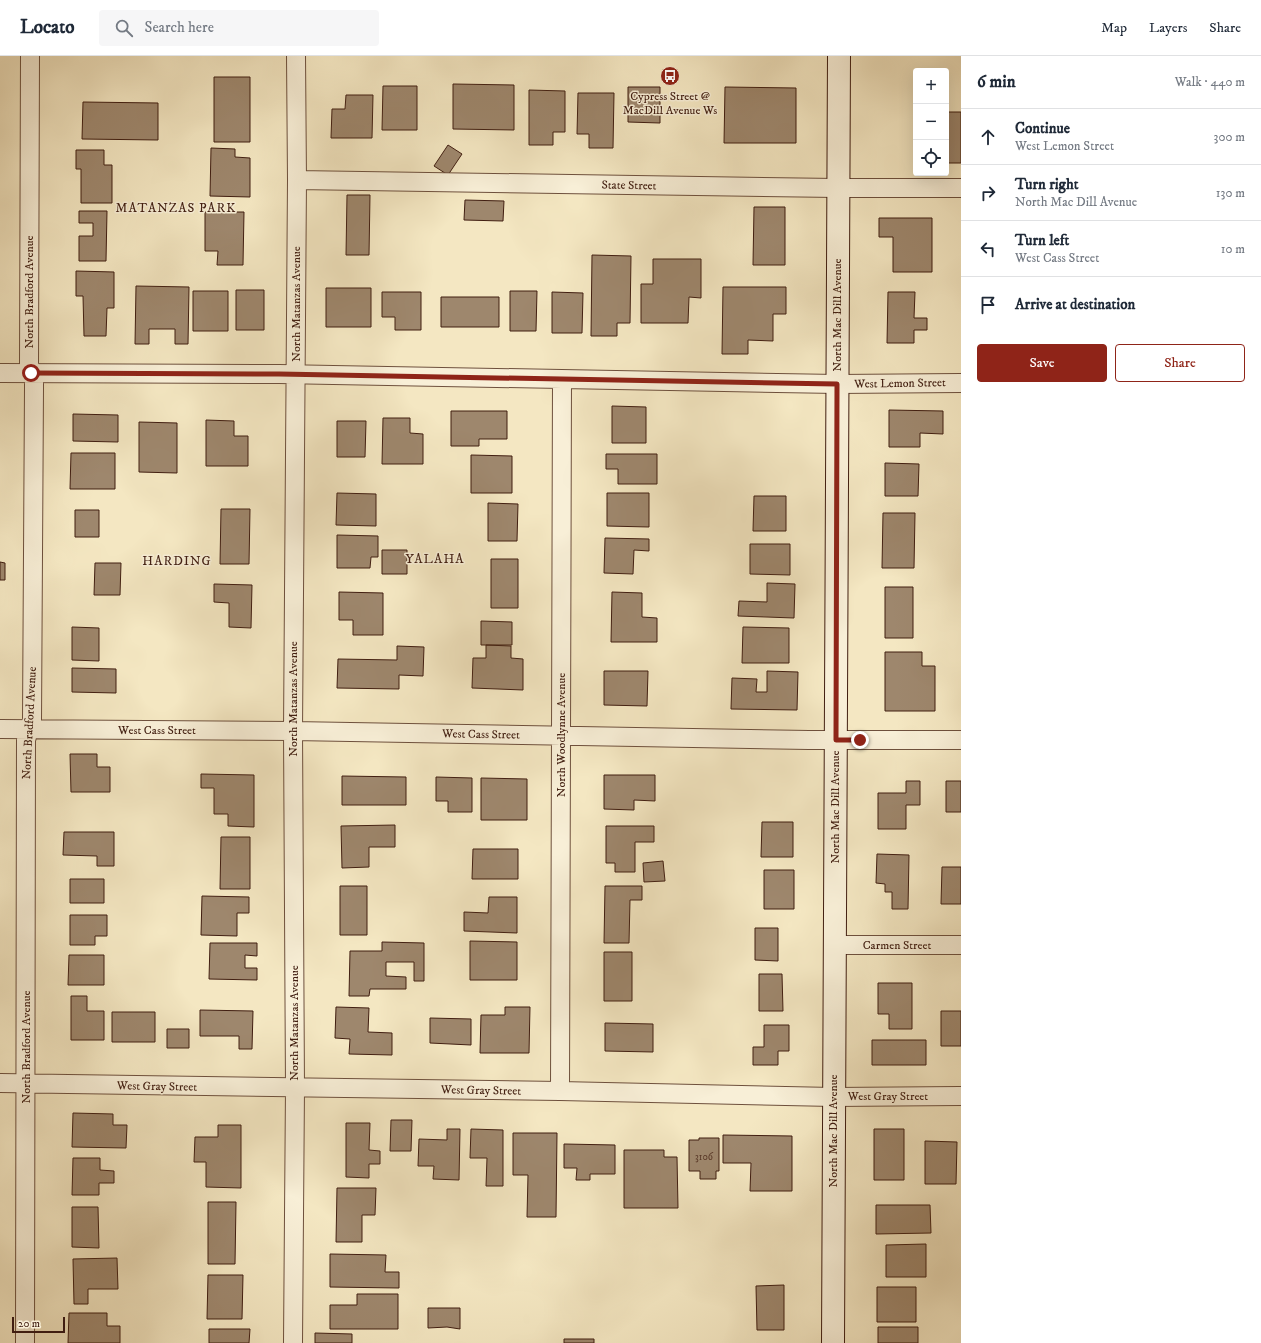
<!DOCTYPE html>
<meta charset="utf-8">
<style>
:root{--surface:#fff;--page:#f6f6f7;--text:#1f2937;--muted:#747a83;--line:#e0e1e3;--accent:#8f2418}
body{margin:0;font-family:"IM FELL DW Pica",serif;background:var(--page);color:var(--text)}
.controls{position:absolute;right:12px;top:12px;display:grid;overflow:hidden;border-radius:4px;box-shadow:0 4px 16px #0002}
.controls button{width:36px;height:36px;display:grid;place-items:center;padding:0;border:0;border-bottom:1px solid var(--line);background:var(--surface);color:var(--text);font:20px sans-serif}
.scale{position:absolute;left:12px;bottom:10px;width:53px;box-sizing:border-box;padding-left:4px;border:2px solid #411e11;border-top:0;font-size:11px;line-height:14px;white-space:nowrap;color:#411e11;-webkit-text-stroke:3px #f8efd7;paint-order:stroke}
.stop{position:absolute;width:12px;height:12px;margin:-9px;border:3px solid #8f2418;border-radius:50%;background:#fff}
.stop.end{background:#8f2418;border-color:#fff;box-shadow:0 1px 4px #0008}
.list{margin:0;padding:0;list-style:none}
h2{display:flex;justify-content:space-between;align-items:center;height:52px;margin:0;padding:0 16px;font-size:17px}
h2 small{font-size:13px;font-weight:400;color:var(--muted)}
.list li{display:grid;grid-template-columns:26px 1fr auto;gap:12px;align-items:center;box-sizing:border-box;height:56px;padding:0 16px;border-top:1px solid var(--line)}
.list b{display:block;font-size:15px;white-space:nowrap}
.list p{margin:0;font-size:13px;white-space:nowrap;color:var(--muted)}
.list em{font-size:13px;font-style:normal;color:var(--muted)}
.actions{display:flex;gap:8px;padding:12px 16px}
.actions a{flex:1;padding:9px 0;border:1px solid var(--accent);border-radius:4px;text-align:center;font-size:14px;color:var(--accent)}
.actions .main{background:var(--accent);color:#fff}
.icon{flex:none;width:22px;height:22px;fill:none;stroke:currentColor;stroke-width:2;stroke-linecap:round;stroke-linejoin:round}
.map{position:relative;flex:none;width:961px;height:1287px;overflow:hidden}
header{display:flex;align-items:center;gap:24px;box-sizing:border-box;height:56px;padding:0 20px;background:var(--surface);border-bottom:1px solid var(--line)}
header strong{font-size:19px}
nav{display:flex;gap:22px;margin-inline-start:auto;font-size:14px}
.search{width:280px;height:36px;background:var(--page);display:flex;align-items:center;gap:10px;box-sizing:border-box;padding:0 14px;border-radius:4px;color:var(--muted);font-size:15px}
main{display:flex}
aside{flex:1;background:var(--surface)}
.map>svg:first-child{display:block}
.building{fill:#9e876d;stroke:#411e11}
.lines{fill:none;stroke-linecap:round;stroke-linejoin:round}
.street-casing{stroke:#6e503d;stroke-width:20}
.secondary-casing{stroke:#411e11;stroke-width:24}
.street{stroke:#f8efd7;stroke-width:18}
.secondary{stroke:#f8efd7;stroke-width:22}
.route{stroke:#8f2418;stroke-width:5}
.labels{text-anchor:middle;stroke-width:3;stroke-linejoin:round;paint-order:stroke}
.number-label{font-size:10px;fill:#583828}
.poi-label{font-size:12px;fill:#411e11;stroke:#f8efd7}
.street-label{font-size:12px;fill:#411e11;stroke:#f8efd7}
.neighbourhood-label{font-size:13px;letter-spacing:1px;fill:#411e11;stroke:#f8efd7}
</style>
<header>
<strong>Locato</strong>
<div class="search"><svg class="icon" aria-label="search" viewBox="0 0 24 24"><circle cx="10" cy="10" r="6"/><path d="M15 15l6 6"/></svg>Search here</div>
<nav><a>Map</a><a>Layers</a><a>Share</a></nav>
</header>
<main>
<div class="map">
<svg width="961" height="1287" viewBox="0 0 961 1287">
<rect width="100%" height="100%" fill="#f4e7c2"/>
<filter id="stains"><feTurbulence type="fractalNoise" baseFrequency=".005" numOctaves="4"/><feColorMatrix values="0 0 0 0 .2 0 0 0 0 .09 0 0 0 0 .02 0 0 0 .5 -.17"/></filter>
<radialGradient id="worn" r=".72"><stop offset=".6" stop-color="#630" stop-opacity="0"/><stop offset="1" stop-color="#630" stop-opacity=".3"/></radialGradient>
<path class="building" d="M 214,21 L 250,21 L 250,86 L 214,86 Z
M 453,28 L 514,29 L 514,74 L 453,73 Z
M 383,30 L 417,30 L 417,74 L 382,74 Z
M 628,31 L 660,31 L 660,67 L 628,66 Z
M 725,31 L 796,32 L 796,87 L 724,87 Z
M 529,34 L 565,35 L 565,76 L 553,76 L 553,89 L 529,89 Z
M 578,37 L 614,37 L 613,92 L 589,92 L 589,78 L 577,78 Z
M 346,39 L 373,39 L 372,82 L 331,82 L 332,53 L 345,53 Z
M 83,46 L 158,47 L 158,84 L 82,83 Z
M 946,56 L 961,56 L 961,107 L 946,107 Z
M 448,89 L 462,98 L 448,119 L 434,110 Z
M 211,92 L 235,93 L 235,101 L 250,102 L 250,141 L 210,140 Z
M 76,94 L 104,94 L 104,109 L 112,109 L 112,147 L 81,147 L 81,113 L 76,113 Z
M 347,139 L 370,139 L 369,199 L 346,199 Z
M 465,144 L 504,145 L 503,165 L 464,164 Z
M 754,151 L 785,151 L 785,209 L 753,209 Z
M 79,155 L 107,155 L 106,205 L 79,205 L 79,180 L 93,180 L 93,167 L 79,167 Z
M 205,156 L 244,156 L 243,209 L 217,209 L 218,195 L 205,195 Z
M 879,162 L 932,162 L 932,216 L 893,216 L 893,181 L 879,181 Z
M 592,199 L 631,200 L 630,267 L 617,267 L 617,280 L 591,280 Z
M 653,203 L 701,203 L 701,242 L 689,241 L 688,267 L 641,267 L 641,228 L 653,228 Z
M 76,215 L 114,216 L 114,252 L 107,252 L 106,280 L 84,280 L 83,240 L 76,240 Z
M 136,230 L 189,231 L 188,288 L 175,288 L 175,273 L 149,273 L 149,288 L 135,288 Z
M 723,231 L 786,231 L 786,258 L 773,258 L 773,285 L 748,284 L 748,298 L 722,298 Z
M 326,232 L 371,232 L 371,271 L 326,271 Z
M 236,234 L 264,234 L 264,274 L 236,274 Z
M 193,235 L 228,235 L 228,275 L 193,275 Z
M 510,235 L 537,235 L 536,275 L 510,275 Z
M 382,236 L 421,236 L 421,274 L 395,274 L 395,261 L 382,261 Z
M 552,236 L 583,237 L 582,277 L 552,277 Z
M 888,236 L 915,236 L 914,262 L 927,262 L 927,274 L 914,274 L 914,287 L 887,287 Z
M 441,241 L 499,241 L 499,271 L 441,271 Z
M 612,350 L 646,351 L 646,387 L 612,387 Z
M 889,354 L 943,355 L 943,378 L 920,377 L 920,391 L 889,391 Z
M 451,355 L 507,355 L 507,383 L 479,383 L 479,390 L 451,390 Z
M 73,358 L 118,359 L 118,386 L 73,385 Z
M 383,362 L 410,362 L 410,377 L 423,378 L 423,408 L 382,408 Z
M 206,364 L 234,365 L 234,380 L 248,380 L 248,410 L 206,410 Z
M 337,365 L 366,365 L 365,401 L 337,401 Z
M 139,366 L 177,367 L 177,417 L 139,416 Z
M 71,397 L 115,397 L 115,433 L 70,433 Z
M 606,398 L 657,398 L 657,428 L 618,428 L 618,413 L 606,413 Z
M 471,399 L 512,400 L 512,437 L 471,437 Z
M 885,407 L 919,408 L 918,440 L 885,440 Z
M 337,437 L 376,438 L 376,470 L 336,469 Z
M 607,437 L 649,437 L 649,471 L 607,470 Z
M 754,440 L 786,440 L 786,475 L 753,475 Z
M 488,447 L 518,448 L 517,485 L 488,485 Z
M 221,453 L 250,453 L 249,508 L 220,508 Z
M 75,454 L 99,454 L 99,481 L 75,481 Z
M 883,457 L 915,457 L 914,512 L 882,512 Z
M 337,479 L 378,480 L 378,501 L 371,501 L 370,512 L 337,512 Z
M 605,482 L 649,483 L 649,495 L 634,494 L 633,518 L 604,517 Z
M 750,488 L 790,488 L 790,519 L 750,518 Z
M 382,494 L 407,494 L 407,518 L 382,518 Z
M 491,503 L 518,503 L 518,552 L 491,552 Z
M 0,506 L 5,507 L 5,524 L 0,524 Z
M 95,507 L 121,507 L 120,539 L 94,539 Z
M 767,527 L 795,528 L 794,562 L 738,560 L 739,545 L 767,546 Z
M 214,528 L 252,529 L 251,572 L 229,571 L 229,547 L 214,546 Z
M 885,531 L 913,531 L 913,582 L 885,582 Z
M 339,536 L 383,537 L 383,579 L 353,579 L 353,564 L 339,564 Z
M 612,536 L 642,537 L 642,561 L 657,562 L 657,586 L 611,586 Z
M 481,565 L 512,566 L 512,589 L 481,589 Z
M 72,571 L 99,572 L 99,605 L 72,604 Z
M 743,571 L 789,572 L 789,607 L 742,607 Z
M 486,589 L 511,590 L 511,602 L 523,603 L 523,634 L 472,632 L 473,602 L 486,602 Z
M 397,590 L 424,591 L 423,620 L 399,619 L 399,633 L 337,632 L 338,603 L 397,604 Z
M 885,596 L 922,596 L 922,610 L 935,610 L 935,655 L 885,655 Z
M 72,612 L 116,613 L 116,637 L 72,636 Z
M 604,615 L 648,615 L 647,650 L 604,649 Z
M 767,615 L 798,616 L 797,654 L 731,653 L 732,622 L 757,623 L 756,636 L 767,636 Z
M 70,698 L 97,698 L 97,711 L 110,711 L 110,736 L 71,736 Z
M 201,718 L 254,719 L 254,771 L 228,770 L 228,758 L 214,758 L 214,732 L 201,732 Z
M 604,719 L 655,719 L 655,745 L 634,744 L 634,754 L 604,753 Z
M 342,720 L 406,721 L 406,749 L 342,749 Z
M 436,721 L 472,722 L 472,756 L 448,756 L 448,745 L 436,745 Z
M 481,722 L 527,723 L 527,764 L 481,764 Z
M 906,725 L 920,725 L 920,749 L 906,749 L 906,773 L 878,773 L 878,737 L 906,737 Z
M 946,725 L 961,725 L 961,756 L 946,756 Z
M 762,766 L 793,766 L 793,801 L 761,801 Z
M 395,769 L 395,791 L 369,791 L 369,811 L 342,812 L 341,770 Z
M 606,770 L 654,770 L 654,786 L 635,786 L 635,816 L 615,816 L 615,807 L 606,807 Z
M 64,776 L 114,776 L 114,810 L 97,810 L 97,800 L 63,799 Z
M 221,781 L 250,781 L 250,833 L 220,833 Z
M 473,793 L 518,793 L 518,823 L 472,823 Z
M 877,798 L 909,799 L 908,853 L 892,853 L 892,836 L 885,836 L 885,828 L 876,827 Z
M 663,805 L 665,825 L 644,826 L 643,807 Z
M 942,811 L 961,811 L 961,848 L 941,848 Z
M 764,814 L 794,814 L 794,853 L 764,853 Z
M 70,823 L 104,823 L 104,847 L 70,847 Z
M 340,830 L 367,830 L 367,879 L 340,879 Z
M 605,830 L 642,830 L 642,844 L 630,844 L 629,887 L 604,887 Z
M 202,840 L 249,841 L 249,857 L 237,857 L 237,880 L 201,879 Z
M 489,841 L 517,841 L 517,877 L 464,875 L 464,856 L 488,857 Z
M 70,859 L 107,859 L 107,880 L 95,880 L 95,889 L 70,889 Z
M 755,872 L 778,872 L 778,905 L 755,904 Z
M 470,885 L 517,886 L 517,924 L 470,924 Z
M 382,886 L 424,887 L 424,925 L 414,925 L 414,906 L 386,906 L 386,920 L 406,921 L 406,933 L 370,933 L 369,940 L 349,940 L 350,895 L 382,895 Z
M 210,887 L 257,887 L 257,900 L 245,899 L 245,912 L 257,912 L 257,924 L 209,923 Z
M 604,896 L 632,896 L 632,945 L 604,945 Z
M 69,899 L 104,899 L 104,929 L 68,929 Z
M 759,918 L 782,918 L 783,955 L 759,955 Z
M 878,927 L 912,927 L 912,973 L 889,973 L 889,958 L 878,958 Z
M 71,940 L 87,940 L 87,955 L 104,955 L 104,984 L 71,984 Z
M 336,951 L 369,952 L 368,976 L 392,977 L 392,999 L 349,998 L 350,983 L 335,982 Z
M 505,951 L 530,951 L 529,997 L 480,997 L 481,959 L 505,959 Z
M 200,954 L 253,955 L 252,993 L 239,993 L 239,980 L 200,980 Z
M 941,955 L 961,955 L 961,990 L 941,990 Z
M 112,956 L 155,956 L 155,986 L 112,986 Z
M 430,962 L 471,963 L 471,989 L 430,987 Z
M 605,967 L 653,968 L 653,996 L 605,995 Z
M 764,969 L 789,969 L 789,995 L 778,995 L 778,1009 L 753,1009 L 753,991 L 764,991 Z
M 167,973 L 189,973 L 189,992 L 167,992 Z
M 872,984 L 926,984 L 926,1009 L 872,1009 Z
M 73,1057 L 113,1058 L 113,1069 L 127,1069 L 126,1092 L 72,1091 Z
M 391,1064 L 412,1064 L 411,1095 L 390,1095 Z
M 346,1067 L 370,1067 L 369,1094 L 380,1095 L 380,1108 L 369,1108 L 369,1122 L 346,1121 Z
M 218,1069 L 241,1069 L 241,1132 L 206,1131 L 206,1106 L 194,1106 L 195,1081 L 218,1081 Z
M 447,1073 L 460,1073 L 459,1124 L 433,1123 L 434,1110 L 418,1110 L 419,1083 L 447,1084 Z
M 471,1073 L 503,1074 L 503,1130 L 486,1130 L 487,1102 L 470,1102 Z
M 874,1073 L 904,1073 L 904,1124 L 874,1124 Z
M 513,1077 L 557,1077 L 556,1161 L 527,1161 L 528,1119 L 513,1119 Z
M 723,1079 L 792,1080 L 792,1135 L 750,1135 L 751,1107 L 723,1107 Z
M 699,1082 L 719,1082 L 719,1115 L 716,1115 L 716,1123 L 700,1123 L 700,1115 L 689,1115 L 689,1084 L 699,1084 Z
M 925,1085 L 957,1086 L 956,1128 L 925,1128 Z
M 564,1088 L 615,1089 L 615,1118 L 590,1118 L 590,1124 L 576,1124 L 577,1112 L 564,1112 Z
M 624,1094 L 664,1094 L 664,1101 L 677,1101 L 678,1152 L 624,1152 Z
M 73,1102 L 100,1102 L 100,1114 L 114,1115 L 114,1127 L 99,1127 L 99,1139 L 72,1139 Z
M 337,1132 L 376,1132 L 375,1159 L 362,1159 L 362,1186 L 336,1186 Z
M 208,1146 L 236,1146 L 235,1208 L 208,1208 Z
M 876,1149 L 930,1149 L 931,1177 L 876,1178 Z
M 72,1151 L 98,1151 L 99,1192 L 72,1191 Z
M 926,1188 L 926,1221 L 886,1221 L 886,1189 Z
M 330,1198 L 386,1199 L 385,1216 L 399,1216 L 399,1232 L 330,1231 Z
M 117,1202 L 118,1233 L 88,1233 L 88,1248 L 74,1248 L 73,1203 Z
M 208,1219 L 243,1219 L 242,1263 L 207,1263 Z
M 784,1229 L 784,1274 L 757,1274 L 756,1230 Z
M 877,1231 L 916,1231 L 916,1266 L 877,1266 Z
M 357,1238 L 398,1238 L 398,1273 L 330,1273 L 330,1249 L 357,1249 Z
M 428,1252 L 460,1252 L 460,1273 L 447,1271 L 428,1272 Z
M 69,1257 L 107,1257 L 107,1270 L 120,1270 L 120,1287 L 68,1287 Z
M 878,1271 L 918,1271 L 918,1287 L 878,1287 Z
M 209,1273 L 250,1273 L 249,1287 L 209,1287 Z
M 315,1277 L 352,1278 L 352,1287 L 315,1287 Z
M 564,1283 L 594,1283 L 594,1287 L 564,1287 Z"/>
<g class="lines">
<defs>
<path id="street" d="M 297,124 L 837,132 L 961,132
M 0,317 L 279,318 L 837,328 L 961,327
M 0,673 L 293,675 L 809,684 L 961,684
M 834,889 L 961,889
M 0,1027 L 560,1035 L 833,1041 L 961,1040
M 560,1035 L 562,324
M 25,1287 L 26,684 L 32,664 L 34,332 L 34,325 L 29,308 L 30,0
M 293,1287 L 295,1032 L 293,675 L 297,124 L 296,0"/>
<path id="secondary" d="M 833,1287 L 839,0"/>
</defs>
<use href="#street" class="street-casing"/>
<use href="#secondary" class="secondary-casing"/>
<use href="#street" class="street"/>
<use href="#secondary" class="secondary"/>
</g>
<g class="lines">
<path class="route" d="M 31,317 L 279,318 L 837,328 L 836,684 L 860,684"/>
</g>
<defs>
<symbol id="bus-disc" viewBox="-11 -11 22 22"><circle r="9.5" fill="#8f2418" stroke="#f8efd7"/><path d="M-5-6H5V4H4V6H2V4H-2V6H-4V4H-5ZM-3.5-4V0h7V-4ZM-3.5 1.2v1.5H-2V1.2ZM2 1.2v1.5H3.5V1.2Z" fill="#fff"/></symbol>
</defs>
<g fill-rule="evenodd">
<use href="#bus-disc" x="659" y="9" width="22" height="22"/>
</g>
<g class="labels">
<g class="number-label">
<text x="704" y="1104">3106</text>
</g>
<g class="poi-label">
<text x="670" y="44">Cypress Street @<tspan x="670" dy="14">MacDill Avenue Ws</tspan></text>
</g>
<g class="street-label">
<text transform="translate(629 129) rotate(1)" y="4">State Street</text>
<text transform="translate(29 236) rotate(-90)" y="4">North Bradford Avenue</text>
<text transform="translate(296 248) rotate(-90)" y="4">North Matanzas Avenue</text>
<text transform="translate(837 259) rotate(-90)" y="4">North Mac Dill Avenue</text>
<text transform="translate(900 327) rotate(-1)" y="4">West Lemon Street</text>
<text transform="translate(293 643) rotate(-90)" y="4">North Matanzas Avenue</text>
<text transform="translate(29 667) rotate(-87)" y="4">North Bradford Avenue</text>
<text x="157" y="678">West Cass Street</text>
<text transform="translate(481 678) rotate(1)" y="4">West Cass Street</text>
<text transform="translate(561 679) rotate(-90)" y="4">North Woodlynne Avenue</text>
<text transform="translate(835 751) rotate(-90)" y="4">North Mac Dill Avenue</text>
<text x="897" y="893">Carmen Street</text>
<text transform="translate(294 967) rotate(-90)" y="4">North Matanzas Avenue</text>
<text transform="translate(26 991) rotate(-90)" y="4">North Bradford Avenue</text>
<text transform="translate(157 1030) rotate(1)" y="4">West Gray Street</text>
<text transform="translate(481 1034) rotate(1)" y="4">West Gray Street</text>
<text x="888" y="1044">West Gray Street</text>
<text transform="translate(833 1075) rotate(-90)" y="4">North Mac Dill Avenue</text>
</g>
<g class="neighbourhood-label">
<text x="176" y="156">MATANZAS PARK</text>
<text x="435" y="507">YALAHA</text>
<text x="177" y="509">HARDING</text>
</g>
</g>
<rect width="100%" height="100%" filter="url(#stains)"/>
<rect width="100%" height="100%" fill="url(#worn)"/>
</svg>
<div class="controls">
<button>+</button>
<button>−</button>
<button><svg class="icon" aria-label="locate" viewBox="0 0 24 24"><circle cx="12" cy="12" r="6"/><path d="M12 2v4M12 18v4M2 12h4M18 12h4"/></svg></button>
</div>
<div class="scale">20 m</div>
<div class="stop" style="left:31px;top:317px"></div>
<div class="stop end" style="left:860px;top:684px"></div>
</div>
<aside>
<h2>6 min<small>Walk · 440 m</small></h2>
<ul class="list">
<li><svg class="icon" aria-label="ahead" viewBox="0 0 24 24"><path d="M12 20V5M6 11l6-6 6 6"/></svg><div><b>Continue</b><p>West Lemon Street</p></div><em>300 m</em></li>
<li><svg class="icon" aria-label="right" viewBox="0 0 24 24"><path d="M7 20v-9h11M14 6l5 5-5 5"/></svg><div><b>Turn right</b><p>North Mac Dill Avenue</p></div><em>130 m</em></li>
<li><svg class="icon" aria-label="left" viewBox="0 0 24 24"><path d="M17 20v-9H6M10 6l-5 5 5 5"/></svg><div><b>Turn left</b><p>West Cass Street</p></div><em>10 m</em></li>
<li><svg class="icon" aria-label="arrive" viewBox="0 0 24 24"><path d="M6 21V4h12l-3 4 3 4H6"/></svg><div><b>Arrive at destination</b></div></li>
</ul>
<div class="actions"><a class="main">Save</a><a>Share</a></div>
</aside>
</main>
